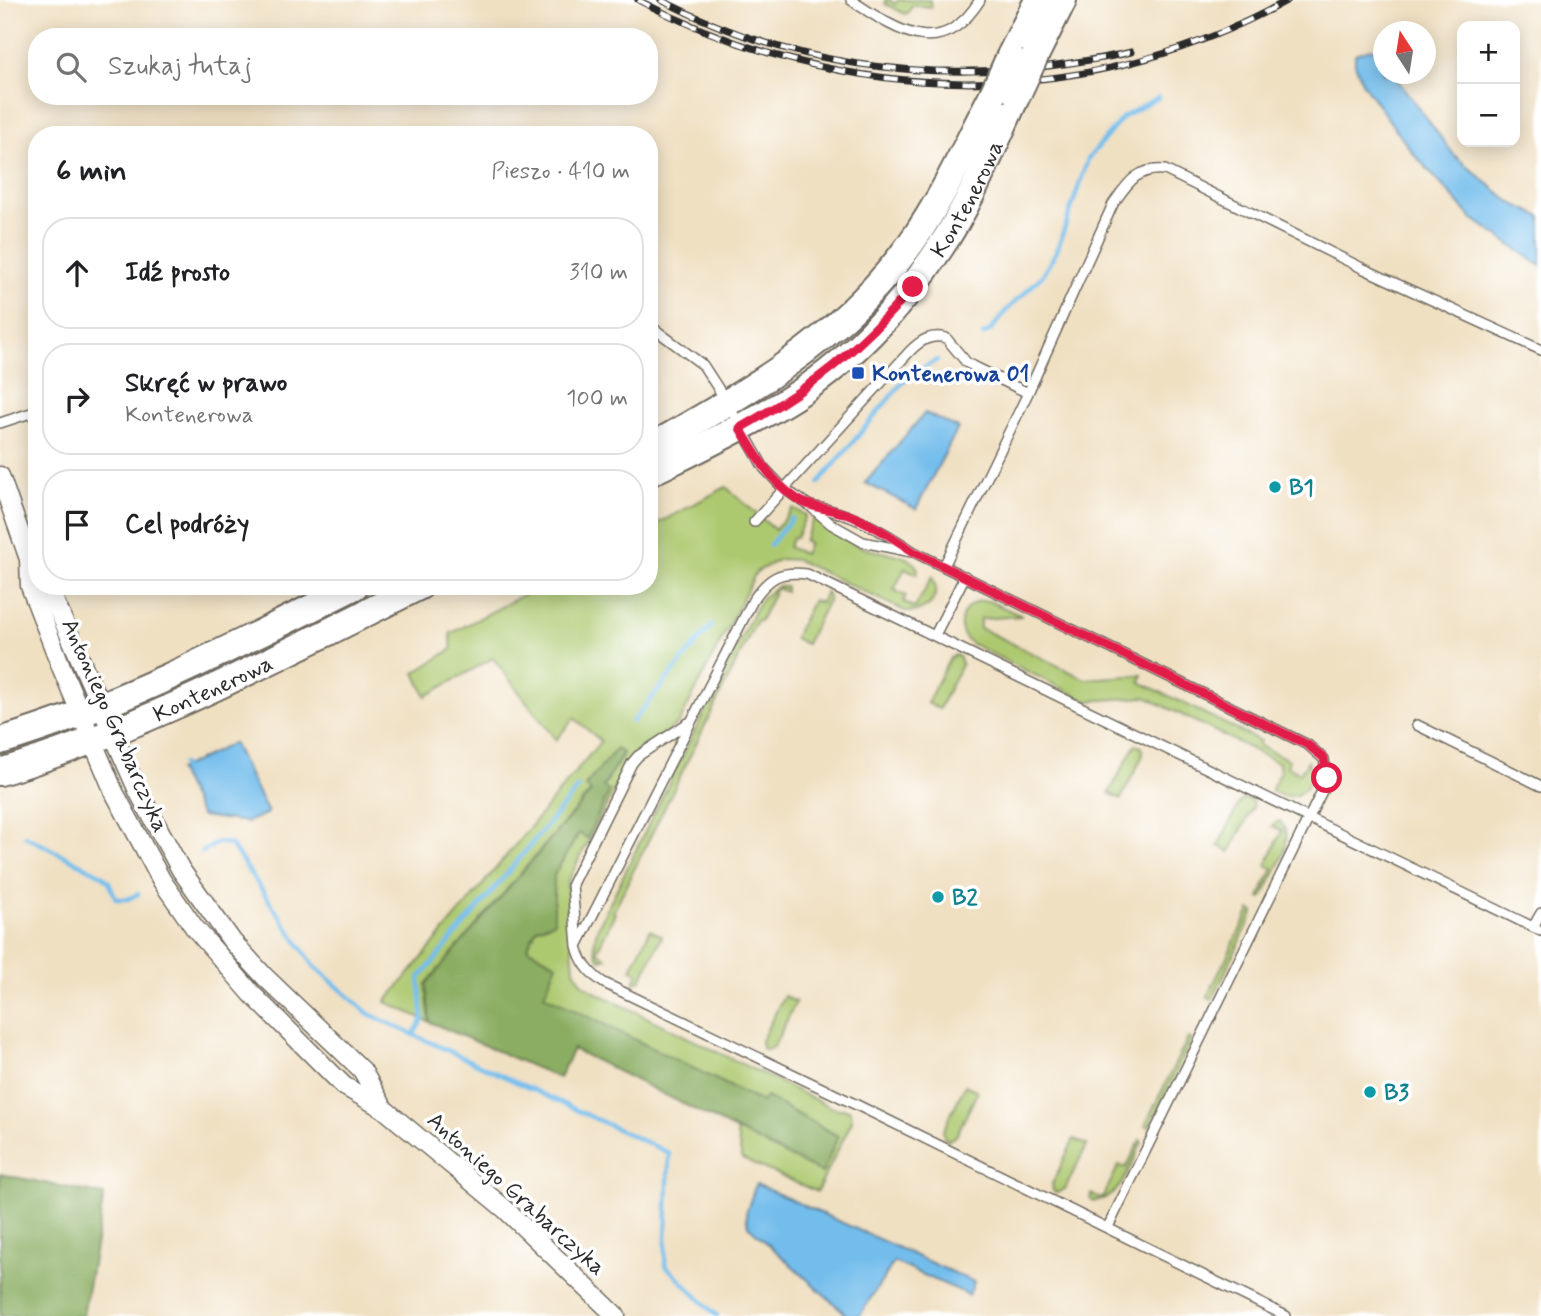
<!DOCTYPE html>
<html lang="pl">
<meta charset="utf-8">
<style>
:root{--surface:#fff;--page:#f2f2f2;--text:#202124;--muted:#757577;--line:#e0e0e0}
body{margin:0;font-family:Mynerve,sans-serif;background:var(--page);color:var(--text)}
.controls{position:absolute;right:21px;top:21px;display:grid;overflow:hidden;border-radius:14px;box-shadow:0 4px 18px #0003}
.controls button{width:63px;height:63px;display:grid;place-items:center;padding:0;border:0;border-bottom:2px solid var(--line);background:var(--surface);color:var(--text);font:35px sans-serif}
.compass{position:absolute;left:1373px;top:21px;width:63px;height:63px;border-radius:50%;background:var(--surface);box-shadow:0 4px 18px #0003;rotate:348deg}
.stop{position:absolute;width:21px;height:21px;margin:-16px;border:5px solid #e11d48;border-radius:50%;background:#fff}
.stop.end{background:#e11d48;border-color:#fff;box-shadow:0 2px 7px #0008}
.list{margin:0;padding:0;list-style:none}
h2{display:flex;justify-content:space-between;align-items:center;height:91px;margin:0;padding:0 28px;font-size:30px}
h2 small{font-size:23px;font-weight:400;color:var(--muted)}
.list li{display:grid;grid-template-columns:46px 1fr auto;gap:21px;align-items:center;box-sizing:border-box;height:112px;margin:0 14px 14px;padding:0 14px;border:2px solid var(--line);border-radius:28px}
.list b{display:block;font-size:26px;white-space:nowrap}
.list p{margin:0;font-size:23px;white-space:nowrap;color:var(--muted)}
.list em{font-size:23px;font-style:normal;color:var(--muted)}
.icon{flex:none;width:38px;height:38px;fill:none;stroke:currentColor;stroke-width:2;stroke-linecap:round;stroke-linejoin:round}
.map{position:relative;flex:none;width:1541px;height:1316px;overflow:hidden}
.search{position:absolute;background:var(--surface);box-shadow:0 4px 18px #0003;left:28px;top:28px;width:630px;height:77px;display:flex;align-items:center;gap:18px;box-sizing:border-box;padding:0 24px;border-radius:28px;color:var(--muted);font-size:26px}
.panel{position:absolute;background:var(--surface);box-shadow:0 4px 18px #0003;left:28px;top:126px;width:630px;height:469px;border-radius:28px}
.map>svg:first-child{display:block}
.green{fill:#adc970;stroke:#6c7a4e;stroke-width:2}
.forest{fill:#8aad62;stroke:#5a6c46;stroke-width:2}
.water{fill:#73bdec;stroke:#4f748c;stroke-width:2}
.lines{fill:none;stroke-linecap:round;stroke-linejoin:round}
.stream{stroke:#73bdec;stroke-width:4.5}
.service-casing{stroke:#706a60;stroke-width:12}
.minor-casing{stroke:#706a60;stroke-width:21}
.primary-casing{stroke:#706a60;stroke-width:30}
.service{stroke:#fff;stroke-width:9}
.minor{stroke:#fff;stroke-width:18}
.primary{stroke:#fff;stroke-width:26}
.rail-casing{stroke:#2b2b2b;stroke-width:7}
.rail{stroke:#fff;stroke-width:4.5;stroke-dasharray:13;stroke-linecap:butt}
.primary-bridge-casing{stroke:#706a60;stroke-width:30;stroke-linecap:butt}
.primary-bridge{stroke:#fff;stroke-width:26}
.route{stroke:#e11d48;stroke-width:9}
.transit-dot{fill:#1a4fb4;stroke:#fff;stroke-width:2.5}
.culture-dot{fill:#0f9aa8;stroke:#fff;stroke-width:2.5}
.labels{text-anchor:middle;stroke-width:7;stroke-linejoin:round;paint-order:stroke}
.street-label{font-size:23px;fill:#2b2b2b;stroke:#fff}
.transit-label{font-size:23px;font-weight:bold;fill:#164399;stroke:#fff;text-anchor:start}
.culture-label{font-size:23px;font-weight:bold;fill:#0d838f;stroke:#fff;text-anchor:start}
</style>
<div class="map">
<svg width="1541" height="1316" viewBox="0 0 1541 1316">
<rect width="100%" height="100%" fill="#fff"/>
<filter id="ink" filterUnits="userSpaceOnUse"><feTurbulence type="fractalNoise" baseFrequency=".0143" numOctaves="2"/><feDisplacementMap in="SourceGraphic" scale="14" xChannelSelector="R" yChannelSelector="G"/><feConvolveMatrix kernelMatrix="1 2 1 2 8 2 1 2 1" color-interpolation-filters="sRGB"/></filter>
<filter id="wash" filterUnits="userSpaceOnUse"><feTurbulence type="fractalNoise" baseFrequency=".00686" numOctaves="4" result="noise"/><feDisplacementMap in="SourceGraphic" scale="28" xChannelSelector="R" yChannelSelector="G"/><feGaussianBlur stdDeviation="1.57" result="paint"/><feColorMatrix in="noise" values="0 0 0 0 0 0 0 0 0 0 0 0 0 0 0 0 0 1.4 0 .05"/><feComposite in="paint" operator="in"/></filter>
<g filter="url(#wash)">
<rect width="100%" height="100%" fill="#f0e0c2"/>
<path class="green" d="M 885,0 L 890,0 L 895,4 L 898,0 L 930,0 L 931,7 L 913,5 L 908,13 L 905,14 L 885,4 Z
M 726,487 L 775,530 L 793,508 L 806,515 L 796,538 L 793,537 L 788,547 L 804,554 L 809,543 L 804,541 L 814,518 C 832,529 847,543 867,549 C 884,554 909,552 918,569 L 917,574 L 905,568 L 894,590 L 906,596 L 903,602 L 915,608 L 932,577 C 942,599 928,612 907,612 L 797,560 L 780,559 L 756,572 L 679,723 L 632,755 L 568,881 L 567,886 L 574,970 L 583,984 L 597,993 L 832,1108 L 850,1110 L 852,1121 L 817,1192 L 742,1159 L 736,1130 L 822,1173 L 838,1136 L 766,1097 L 763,1103 L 543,995 L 526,949 L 537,928 L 554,922 L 554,875 L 579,833 L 587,837 L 608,792 L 603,788 L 623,754 L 616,749 L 585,786 L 591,791 L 426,984 L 430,1022 L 386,1002 L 601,741 L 574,718 L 556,740 L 493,658 L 426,696 L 415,673 L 452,649 L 450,634 L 540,586 L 649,586 L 649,528 Z
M 778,586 L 786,587 L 786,592 L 776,588 L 760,621 L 757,620 L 613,912 L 615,913 L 597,951 L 607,958 L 600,960 C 591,949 594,936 600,923 L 755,609 L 762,598 Z
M 826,591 L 829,598 L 806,644 L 794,638 L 813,600 L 821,603 Z
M 979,601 L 989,601 L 1022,616 L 980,619 L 980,628 L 1085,679 L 1142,675 L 1140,682 L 1260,741 L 1258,745 L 1289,760 L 1287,767 L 1300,773 L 1308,761 L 1312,775 L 1306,788 L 1297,795 L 1285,797 L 1271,791 L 1280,772 L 1279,763 L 1146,697 L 1087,701 L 972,644 C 954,631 959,608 979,601 Z
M 955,655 L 959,656 L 962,663 L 939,709 L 927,703 L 950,658 Z
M 1135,745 L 1142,747 L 1143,755 L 1121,799 L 1109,793 Z
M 1245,798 L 1252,801 L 1253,807 L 1230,852 L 1218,846 L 1240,802 Z
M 1279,821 C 1300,838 1271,879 1262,898 L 1259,897 L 1273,869 L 1266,865 L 1282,831 L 1272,826 Z
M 1250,910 L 1254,912 L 1212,1000 L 1207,997 Z
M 650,930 L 662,936 L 641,980 L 633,984 L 638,973 L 631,969 Z
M 784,996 L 796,1002 L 774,1046 L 767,1050 L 762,1048 L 761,1041 Z
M 1188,1038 L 1192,1040 L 1149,1127 L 1145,1125 Z
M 965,1085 L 978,1091 L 956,1136 L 948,1140 L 944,1137 L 943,1131 Z
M 1074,1139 L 1087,1145 L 1065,1189 L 1057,1193 L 1053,1191 L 1052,1184 Z
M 1140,1140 L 1142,1142 C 1132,1163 1121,1201 1093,1201 L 1090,1199 L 1091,1194 L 1102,1199 L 1119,1165 L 1126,1168 Z"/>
<path class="forest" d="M 616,749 L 623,753 L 603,787 L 609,791 L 587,838 L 579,833 L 554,875 L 554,922 L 537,928 L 527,948 L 557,964 L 544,995 L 762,1102 L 766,1097 L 838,1136 L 822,1173 L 573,1049 L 559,1078 L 430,1022 L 426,984 L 591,792 L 585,786 Z
M 0,1174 L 104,1195 L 83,1316 L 0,1316 Z"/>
<path class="water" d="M 1374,48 L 1383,61 L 1384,74 L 1393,74 L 1455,156 L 1510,202 L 1541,217 L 1541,266 L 1472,218 L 1412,152 L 1363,84 L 1355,64 L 1355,54 Z
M 925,413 L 958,428 L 916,509 L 865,483 Z
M 233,743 L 268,813 L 247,822 L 201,816 L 178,770 Z
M 756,1184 L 974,1282 L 969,1295 L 894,1262 L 859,1316 L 848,1316 L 748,1226 L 746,1213 Z"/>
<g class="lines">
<path class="stream" d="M 983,335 L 991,330 L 1005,312 L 1042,276 L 1057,250 L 1088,159 L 1123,117 L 1159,97
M 819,483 L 906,378 L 937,360
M 770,545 L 792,518
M 632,722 L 711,626
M 182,764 L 183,768
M 25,836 L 102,875 L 109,882 L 116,899 L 128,899 L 138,894
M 202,852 L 219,842 L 231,845 L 314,966 L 369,1014 L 669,1153 L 665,1265 L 717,1316
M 413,1035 L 423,1019 L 419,979 L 578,788"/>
</g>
</g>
<g filter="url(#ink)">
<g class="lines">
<defs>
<path id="service" d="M 851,0 C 898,31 941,62 980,0
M 649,325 L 703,365 L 723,396 L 764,468 L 783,488 L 810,506 L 831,524 L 863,542 L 912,552
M 0,423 L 37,411
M 810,506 C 849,512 882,530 914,552 L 1308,745 L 1324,759 L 1327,778 L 1322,791 L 1108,1227
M 754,522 L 910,351 C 921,340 931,334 946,338 L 967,363 L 1028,393
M 944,566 L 1028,393 L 1113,204 C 1128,183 1137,167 1165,170 L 1362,268 L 1541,350
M 935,635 L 965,576
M 1417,725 L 1541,786
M 1533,927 L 1541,913
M 577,946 L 572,884 L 632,763 L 638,756 L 688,723
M 1286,1316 L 863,1108 L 604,983 C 590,974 581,963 577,946 L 753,600 C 769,577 779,571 807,574 L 1541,931"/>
<path id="minor" d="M 0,476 L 29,559 L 30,586 L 62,669 L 114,792 L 162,881 L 194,927 L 252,994 L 344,1086 L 384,1109 L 505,1209 L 616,1316
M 48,586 L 138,791 L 181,870 L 232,941 L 265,977 L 362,1070 L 384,1109"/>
<g id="primary">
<path d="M 1010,56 L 1038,0"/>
<path d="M 1035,56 L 1063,0"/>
<path d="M 649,448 C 745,393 830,347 899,259 C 938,210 963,151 992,96"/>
<path id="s1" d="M 649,473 C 694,451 739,430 782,404 C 846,366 900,309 940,248 C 972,201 993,146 1017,95"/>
<path d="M 0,741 C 124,704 239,644 355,586"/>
<path id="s2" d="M 0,772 C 147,728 283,654 420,586"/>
</g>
</defs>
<use href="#service" class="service-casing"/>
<use href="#minor" class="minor-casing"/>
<use href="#primary" class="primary-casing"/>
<use href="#service" class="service"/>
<use href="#minor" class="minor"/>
<use href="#primary" class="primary"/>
<defs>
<path id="rail" d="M 638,0 C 844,107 1083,114 1288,0
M 661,0 C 777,60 903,80 1032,68 C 1065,64 1099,60 1131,52"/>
</defs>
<use href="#rail" class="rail-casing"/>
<use href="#rail" class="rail"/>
<defs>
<path id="primary-bridge" d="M 1017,95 L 1035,56
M 992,96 L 1010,56"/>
</defs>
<use href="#primary-bridge" class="primary-bridge-casing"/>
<use href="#primary-bridge" class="primary-bridge"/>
</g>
</g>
<g class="lines" filter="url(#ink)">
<path class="route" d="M 913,287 C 859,350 813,387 740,428 C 755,454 771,482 797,499 C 811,508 827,508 843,513 C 868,521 892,537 914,552 L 1308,745 L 1324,758 L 1327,778"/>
</g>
<rect class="transit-dot" x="851" y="366" width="14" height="14" rx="3.5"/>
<g class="culture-dot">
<circle cx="1275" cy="487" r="7"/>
<circle cx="938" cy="897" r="7"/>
<circle cx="1370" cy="1092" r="7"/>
</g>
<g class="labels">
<g class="street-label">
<text dy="8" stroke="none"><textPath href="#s1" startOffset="430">Kontenerowa</textPath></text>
<text dy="8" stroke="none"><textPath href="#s2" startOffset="229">Kontenerowa</textPath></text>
<text transform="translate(116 725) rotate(66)" y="8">Antoniego Grabarczyka</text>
<text transform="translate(517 1193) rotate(42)" y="8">Antoniego Grabarczyka</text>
</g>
<g class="transit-label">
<text x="872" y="381">Kontenerowa 01</text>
</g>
<g class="culture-label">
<text x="1289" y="495">B1</text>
<text x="952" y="905">B2</text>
<text x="1384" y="1100">B3</text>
</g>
</g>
</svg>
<div class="controls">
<button>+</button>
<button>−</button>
</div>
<svg class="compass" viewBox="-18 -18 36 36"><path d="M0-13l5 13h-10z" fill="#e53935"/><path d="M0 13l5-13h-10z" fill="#757577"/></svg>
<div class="stop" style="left:1327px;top:778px"></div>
<div class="stop end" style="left:913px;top:287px"></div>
<div class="search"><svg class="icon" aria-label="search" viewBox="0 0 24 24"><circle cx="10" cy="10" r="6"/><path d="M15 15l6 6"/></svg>Szukaj tutaj</div>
<section class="panel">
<h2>6 min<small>Pieszo · 410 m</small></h2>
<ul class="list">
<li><svg class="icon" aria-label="ahead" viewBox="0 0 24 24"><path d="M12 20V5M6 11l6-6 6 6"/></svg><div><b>Idź prosto</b></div><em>310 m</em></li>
<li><svg class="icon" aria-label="right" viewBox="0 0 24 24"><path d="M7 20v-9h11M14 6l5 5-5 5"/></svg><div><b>Skręć w prawo</b><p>Kontenerowa</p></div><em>100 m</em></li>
<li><svg class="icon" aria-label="arrive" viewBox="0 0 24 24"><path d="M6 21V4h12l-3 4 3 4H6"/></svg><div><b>Cel podróży</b></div></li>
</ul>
</section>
</div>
